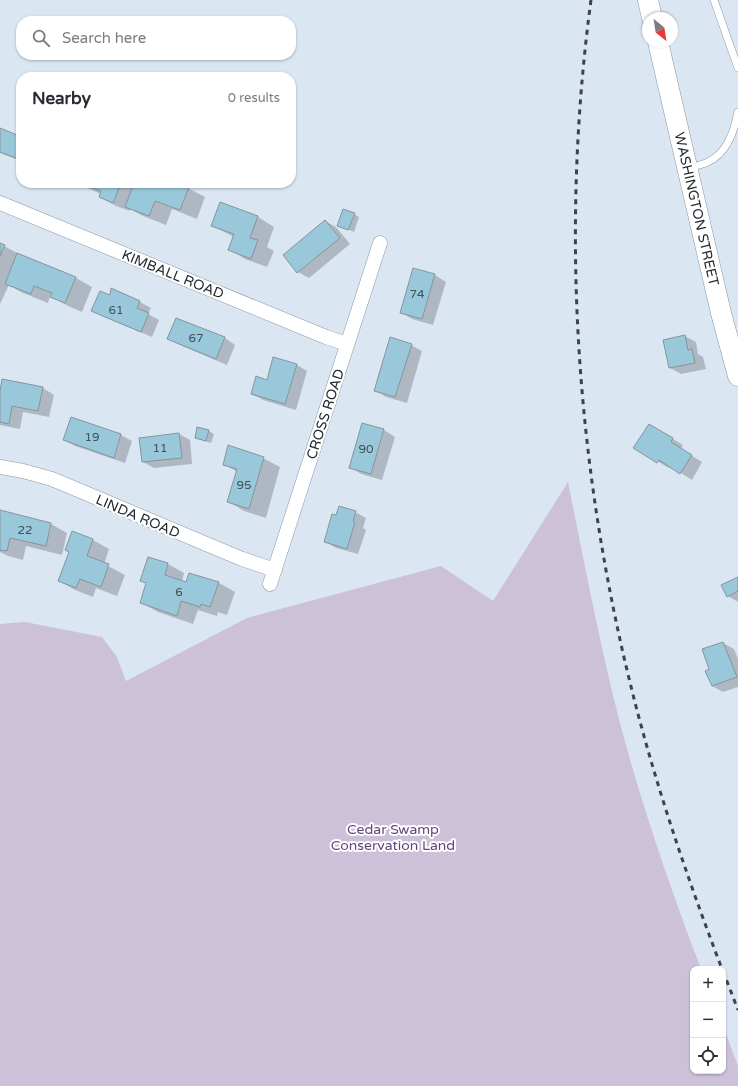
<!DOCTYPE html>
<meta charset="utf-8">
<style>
:root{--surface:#fff;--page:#f2f2f3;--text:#2b2b33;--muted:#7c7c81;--line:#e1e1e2}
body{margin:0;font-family:"Varela Round",sans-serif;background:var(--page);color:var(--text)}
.controls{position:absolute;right:12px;bottom:12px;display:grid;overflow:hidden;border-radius:8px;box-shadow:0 1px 3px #0004}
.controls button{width:36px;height:36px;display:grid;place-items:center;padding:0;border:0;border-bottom:1px solid var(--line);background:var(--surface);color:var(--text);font:20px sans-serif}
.compass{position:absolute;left:642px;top:12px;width:36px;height:36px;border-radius:50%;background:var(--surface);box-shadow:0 1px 3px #0004;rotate:150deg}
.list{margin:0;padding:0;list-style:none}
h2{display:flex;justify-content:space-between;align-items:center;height:52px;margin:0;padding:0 16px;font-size:17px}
h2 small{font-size:13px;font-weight:400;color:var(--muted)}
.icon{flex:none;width:22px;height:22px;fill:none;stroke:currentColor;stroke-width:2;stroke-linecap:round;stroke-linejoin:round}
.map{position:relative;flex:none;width:738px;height:1086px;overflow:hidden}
.search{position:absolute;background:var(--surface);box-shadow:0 1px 3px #0004;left:16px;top:16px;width:280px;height:44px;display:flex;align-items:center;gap:10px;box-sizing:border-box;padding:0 14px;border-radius:16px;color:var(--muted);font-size:15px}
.panel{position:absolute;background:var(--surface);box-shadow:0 1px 3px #0004;left:16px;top:72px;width:280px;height:116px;border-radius:16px}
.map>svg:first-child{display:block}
.green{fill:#ccc1d9}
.shadow{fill:#0003}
.building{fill:#99c8da;stroke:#85959c}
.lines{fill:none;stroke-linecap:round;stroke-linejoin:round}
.service-casing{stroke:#8c97a3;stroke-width:8}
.minor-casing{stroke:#8c97a3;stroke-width:15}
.secondary-casing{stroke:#8c97a3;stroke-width:21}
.service{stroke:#fff;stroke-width:7}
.minor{stroke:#fff;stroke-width:14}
.secondary{stroke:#fff;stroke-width:20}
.rail{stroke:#3d4348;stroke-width:3;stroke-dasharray:5 5;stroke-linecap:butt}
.labels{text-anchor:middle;stroke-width:4;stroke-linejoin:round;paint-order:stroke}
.number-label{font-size:12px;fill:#415158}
.street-label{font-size:14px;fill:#24292d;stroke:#fff}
.park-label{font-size:14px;fill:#5f477a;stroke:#fff}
</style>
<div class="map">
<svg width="738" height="1086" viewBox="0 0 738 1086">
<rect width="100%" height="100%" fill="#dbe6f3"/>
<path class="green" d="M 568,482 C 584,561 599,641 619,719 C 641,804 670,887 701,969 L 693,969 L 693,1071 L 723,1071 L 723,1026 L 738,1066 L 738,1086 L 0,1086 L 0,624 L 25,622 L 102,637 L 117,657 L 126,681 L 247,618 L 441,566 L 493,601 Z"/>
<path class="shadow" d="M 21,128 L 21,161 L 0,153 L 0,129 L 17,137 Z
M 75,183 L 176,183 L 188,188 L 205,197 L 197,219 L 172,209 L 166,225 L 143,216 L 130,209 L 130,211 L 116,206 L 100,197 L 101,194 Z
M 221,204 L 258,217 L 274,227 L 267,247 L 274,251 L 267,267 L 245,259 L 229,249 L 234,237 L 213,226 Z
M 354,214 L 359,217 L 354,232 L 338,225 Z
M 325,221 L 336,227 L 350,244 L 309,278 L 298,272 Z
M 0,244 L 21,255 L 76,278 L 92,287 L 82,312 L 68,306 L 50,296 L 48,303 L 23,293 L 9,285 L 0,304 Z
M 413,269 L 435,275 L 446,282 L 433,325 L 412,319 L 401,312 Z
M 112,290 L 140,302 L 151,308 L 148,314 L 159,320 L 152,337 L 104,317 L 93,311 L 110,296 Z
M 177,319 L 225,338 L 235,345 L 227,365 L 180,345 L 169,339 Z
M 685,336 L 696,342 L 698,354 L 703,357 L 706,369 L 681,374 L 670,368 L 665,340 Z
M 411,345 L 422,351 L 407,403 L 386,397 L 375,390 Z
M 297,365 L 307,371 L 296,410 L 263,400 L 252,394 Z
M 3,380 L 43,388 L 54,395 L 49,417 L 23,412 L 20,429 L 0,425 L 0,396 Z
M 71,418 L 121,435 L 132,441 L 125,463 L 75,446 L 64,440 Z
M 362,424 L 384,430 L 395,437 L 382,480 L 361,474 L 350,467 Z
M 209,431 L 214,434 L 211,443 L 201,440 L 196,437 Z
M 660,431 L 683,445 L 681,449 L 702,462 L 692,480 L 670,466 L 669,468 L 635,448 Z
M 179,434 L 190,440 L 192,464 L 154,468 L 143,462 Z
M 263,458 L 280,467 L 266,518 L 244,511 L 228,501 L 237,472 L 224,464 Z
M 0,511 L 51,524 L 67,533 L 62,555 L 26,546 L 23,560 L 8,556 L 0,552 Z
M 355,512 L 366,518 L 363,528 L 366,530 L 358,554 L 336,548 L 325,541 L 337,516 Z
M 72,532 L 93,540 L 109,549 L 104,564 L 125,575 L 117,596 L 96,588 L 93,597 L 75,590 L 59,581 L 70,552 Z
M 149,558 L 168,564 L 184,573 L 182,582 L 187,583 L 190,574 L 219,583 L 235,592 L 227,615 L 218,612 L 217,616 L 198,610 L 193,624 L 158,612 L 142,603 L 147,584 L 142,581 Z
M 738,578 L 738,602 L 728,596 Z
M 723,643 L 734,649 L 738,659 L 738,687 L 723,692 L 712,686 L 711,670 Z"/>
<path class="building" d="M 21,125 L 21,160 L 0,152 L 0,128 L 17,135 Z
M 80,183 L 121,183 L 113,203 L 99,197 L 101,191 Z
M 134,183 L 179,183 L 189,187 L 180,210 L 155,201 L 149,216 L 125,207 Z
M 220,202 L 258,216 L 250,238 L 258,240 L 251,259 L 228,250 L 234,234 L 211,226 Z
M 343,209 L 355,213 L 348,230 L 337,226 Z
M 325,220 L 340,238 L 297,273 L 283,255 Z
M 0,243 L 5,245 L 0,256 Z
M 17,253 L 76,277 L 65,303 L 50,297 L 52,293 L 34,286 L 31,294 L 5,284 Z
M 413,268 L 435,274 L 422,319 L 400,313 Z
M 111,288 L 140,301 L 137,308 L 149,313 L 141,332 L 91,311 L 100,291 L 110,295 Z
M 176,318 L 225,337 L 216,359 L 167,339 Z
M 685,335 L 688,350 L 692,349 L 695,363 L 669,368 L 663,340 Z
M 390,337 L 412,344 L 395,397 L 374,391 Z
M 273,357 L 297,364 L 285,404 L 251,394 L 256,376 L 267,380 Z
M 2,379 L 43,387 L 38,411 L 12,406 L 9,424 L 0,422 L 0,391 Z
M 71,417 L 121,434 L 114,458 L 63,440 Z
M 362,423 L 384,429 L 371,474 L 349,468 Z
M 649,424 L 673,438 L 671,442 L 692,455 L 680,474 L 659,460 L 657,463 L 633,448 Z
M 197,427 L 209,430 L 206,441 L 195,438 Z
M 179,433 L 182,458 L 142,462 L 139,438 Z
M 228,445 L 264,457 L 249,509 L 227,502 L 237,469 L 223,465 Z
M 339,506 L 356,511 L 353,521 L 355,522 L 347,549 L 324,542 L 332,514 L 336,515 Z
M 0,510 L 51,523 L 46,546 L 10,538 L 7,551 L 0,550 Z
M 72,531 L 93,539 L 87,556 L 109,564 L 101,587 L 80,579 L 76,588 L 58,581 L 69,552 L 65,550 Z
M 148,557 L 168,563 L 165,575 L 186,582 L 189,573 L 219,582 L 210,607 L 201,604 L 200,607 L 181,601 L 177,616 L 140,603 L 146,583 L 140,581 Z
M 738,577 L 738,591 L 727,597 L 721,585 Z
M 723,642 L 737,677 L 712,686 L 705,671 L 709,669 L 702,649 Z"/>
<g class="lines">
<defs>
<path id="service" d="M 714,0 L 738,68
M 688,168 C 694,167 700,165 706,163 C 727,154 734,132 738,112"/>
<path id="minor" d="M 0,203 L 326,337 L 347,344
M 0,467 L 23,471 L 52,479 L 242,559 L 275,570
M 270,584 L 380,243"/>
<path id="secondary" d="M 648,0 L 652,18
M 658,42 L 721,313 L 738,376"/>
</defs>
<use href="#service" class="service-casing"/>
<use href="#minor" class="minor-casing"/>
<use href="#secondary" class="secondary-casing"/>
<use href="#service" class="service"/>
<use href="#minor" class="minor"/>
<use href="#secondary" class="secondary"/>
<path class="rail" d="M 591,0 C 559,238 577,482 638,714 C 661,801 690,885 722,969
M 723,971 L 738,1010"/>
</g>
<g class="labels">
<g class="number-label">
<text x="417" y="298">74</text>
<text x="116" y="314">61</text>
<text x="196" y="342">67</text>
<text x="92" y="441">19</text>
<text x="160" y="452">11</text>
<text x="366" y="453">90</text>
<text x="244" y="489">95</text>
<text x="25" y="534">22</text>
<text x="179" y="596">6</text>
</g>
<g class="street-label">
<text transform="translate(697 209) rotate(77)" y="5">WASHINGTON STREET</text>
<text transform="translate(173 274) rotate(22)" y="5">KIMBALL ROAD</text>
<text transform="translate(325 414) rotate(-72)" y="5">CROSS ROAD</text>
<text transform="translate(138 516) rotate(23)" y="5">LINDA ROAD</text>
</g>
<g class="park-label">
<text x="393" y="834">Cedar Swamp<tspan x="393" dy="16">Conservation Land</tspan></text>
</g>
</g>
</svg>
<div class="controls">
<button>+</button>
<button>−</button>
<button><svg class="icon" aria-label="locate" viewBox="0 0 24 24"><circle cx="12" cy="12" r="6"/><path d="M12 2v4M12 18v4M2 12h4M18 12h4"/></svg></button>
</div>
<svg class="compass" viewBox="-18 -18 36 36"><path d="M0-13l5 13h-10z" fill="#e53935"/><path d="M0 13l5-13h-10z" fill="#7c7c81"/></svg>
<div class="search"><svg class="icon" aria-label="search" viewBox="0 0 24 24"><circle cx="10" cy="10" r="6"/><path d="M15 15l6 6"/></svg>Search here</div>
<section class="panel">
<h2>Nearby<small>0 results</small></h2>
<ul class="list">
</ul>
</section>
</div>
